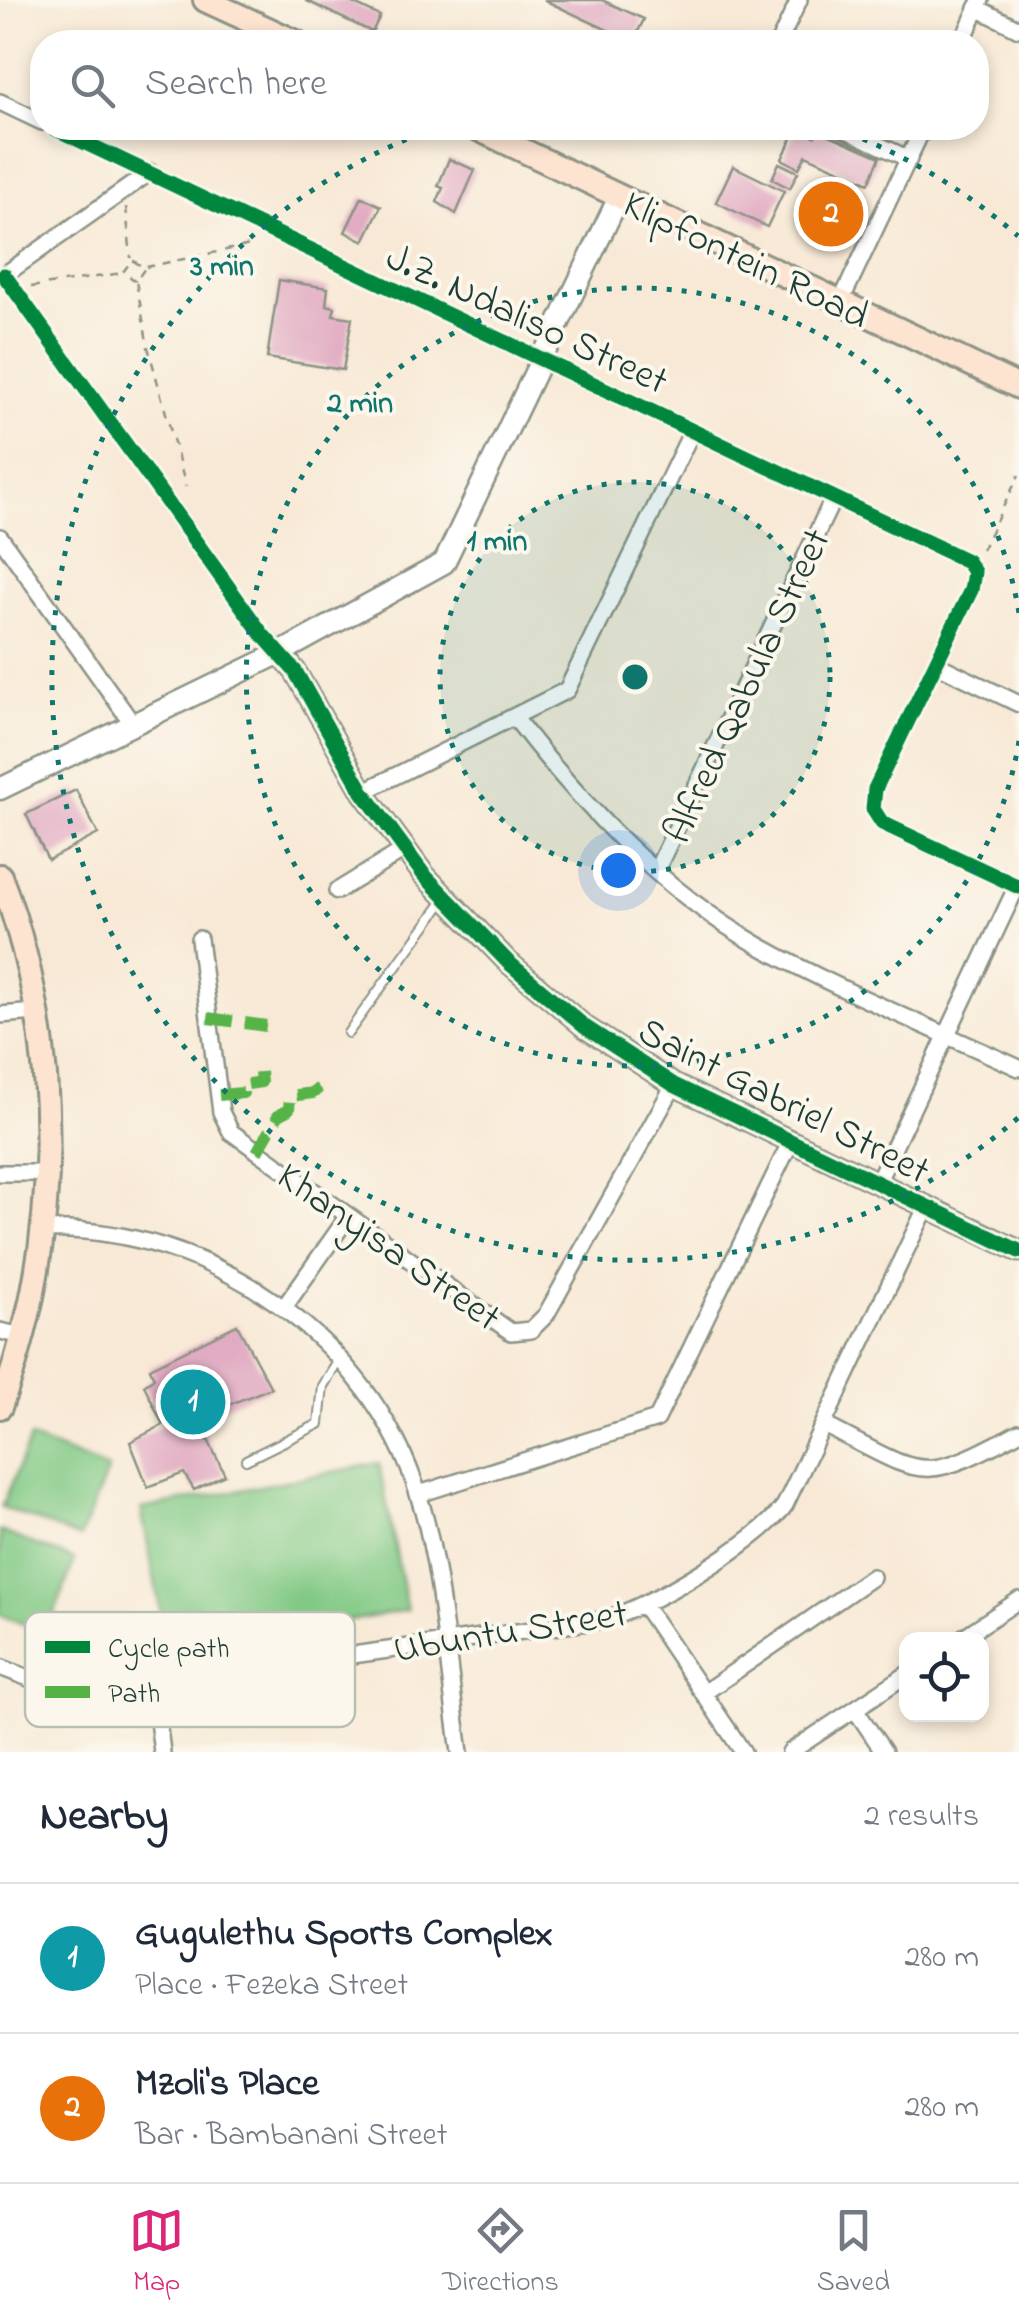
<!DOCTYPE html>
<meta charset="utf-8">
<style>
:root{--surface:#fff;--page:#f2f2f3;--text:#1f2937;--muted:#747a83;--line:#e0e1e3;--accent:#db2777}
body{margin:0;font-family:"Indie Flower",sans-serif;background:var(--page);color:var(--text)}
.controls{position:absolute;right:30px;bottom:30px;display:grid;overflow:hidden;border-radius:20px;box-shadow:0 5px 15px #0003}
.controls button{width:90px;height:90px;display:grid;place-items:center;padding:0;border:0;border-bottom:2px solid var(--line);background:var(--surface);color:var(--text);font:50px sans-serif}
.you{position:absolute;left:618px;top:870px;width:35px;height:35px;margin:-25px;border:8px solid #fff;border-radius:50%;background:#1a73e8;box-shadow:0 0 0 15px #1a73e833}
.badge{display:grid;place-items:center;width:65px;height:65px;border-radius:50%;background:var(--accent);color:#fff;font-size:32px;font-weight:700}
.pin{position:absolute;translate:-50% -50%;border:5px solid #fff;box-shadow:0 2px 10px #0006}
.list{margin:0;padding:0;list-style:none}
h2{display:flex;justify-content:space-between;align-items:center;height:130px;margin:0;padding:0 40px;font-size:42px}
h2 small{font-size:32px;font-weight:400;color:var(--muted)}
.list li{display:grid;grid-template-columns:65px 1fr auto;gap:30px;align-items:center;box-sizing:border-box;height:150px;padding:0 40px;border-top:2px solid var(--line)}
.list b{display:block;font-size:38px;white-space:nowrap}
.list p{margin:0;font-size:32px;white-space:nowrap;color:var(--muted)}
.list em{font-size:32px;font-style:normal;color:var(--muted)}
.icon{flex:none;width:55px;height:55px;fill:none;stroke:currentColor;stroke-width:2;stroke-linecap:round;stroke-linejoin:round}
.map{position:relative;flex:none;width:1019px;height:1752px;overflow:hidden}
.search{position:absolute;background:var(--surface);box-shadow:0 5px 15px #0003;left:30px;right:30px;top:30px;height:110px;display:flex;align-items:center;gap:25px;box-sizing:border-box;padding:0 35px;border-radius:40px;color:var(--muted);font-size:38px}
.sheet{height:430px;background:var(--surface)}
nav{display:flex;justify-content:space-around;align-items:center;box-sizing:border-box;height:140px;border-top:2px solid var(--line);background:var(--surface);font-size:28px;color:var(--muted)}
nav a{display:grid;justify-items:center;gap:5px}
nav .on{color:var(--accent)}
.map>svg:first-child{display:block}
.green{fill:#81c984;stroke:#50835c;stroke-width:2.5}
.building{fill:#e1abc2}
.lines{fill:none;stroke-linecap:round;stroke-linejoin:round}
.service-casing{stroke:#8c9385;stroke-width:12}
.minor-casing{stroke:#8c9385;stroke-width:20}
.tertiary-casing{stroke:#8c9385;stroke-width:25}
.secondary-casing{stroke:#8c9385;stroke-width:28}
.path{stroke:#8c9385;stroke-width:2.5;stroke-dasharray:8 8;stroke-linecap:butt}
.service{stroke:#fff;stroke-width:8}
.minor{stroke:#fff;stroke-width:15}
.tertiary{stroke:#fff;stroke-width:20}
.secondary{stroke:#fde4d1;stroke-width:22}
.quiet{stroke:#55b346;stroke-width:12;stroke-dasharray:25 12;stroke-linecap:butt}
.cycleway-casing{stroke:#fbf7ec;stroke-width:21}
.cycleway{stroke:#00873e;stroke-width:15}
.ring{fill:none;stroke:#0f766e;stroke-width:5;stroke-dasharray:5 10}
.labels{text-anchor:middle;stroke-width:8;stroke-linejoin:round;paint-order:stroke}
.street-label{font-size:40px;fill:#1f3d34;stroke:#fbf7ec}
.key{fill:#fbf7ec;stroke:#b9bfb5;stroke-width:2.5}
.key-label{font-size:28px;fill:#1f3d34}
.centre{fill:#0f766e;stroke:#fbf7ec;stroke-width:5}
.ring-label{font-size:30px;text-anchor:middle;font-weight:bold;fill:#0f766e;stroke:#fbf7ec;stroke-width:8;stroke-linejoin:round;paint-order:stroke}
</style>
<div class="map">
<svg width="1019" height="1752" viewBox="0 0 1019 1752">
<rect width="100%" height="100%" fill="#fbf7ec"/>
<filter id="ink" filterUnits="userSpaceOnUse"><feTurbulence type="fractalNoise" baseFrequency=".01" numOctaves="2"/><feDisplacementMap in="SourceGraphic" scale="20" xChannelSelector="R" yChannelSelector="G"/><feConvolveMatrix kernelMatrix="1 2 1 2 8 2 1 2 1" color-interpolation-filters="sRGB"/></filter>
<filter id="wash" filterUnits="userSpaceOnUse"><feTurbulence type="fractalNoise" baseFrequency=".0048" numOctaves="4" result="noise"/><feDisplacementMap in="SourceGraphic" scale="40" xChannelSelector="R" yChannelSelector="G"/><feGaussianBlur stdDeviation="2.25" result="paint"/><feColorMatrix in="noise" values="0 0 0 0 0 0 0 0 0 0 0 0 0 0 0 0 0 1.4 0 .05"/><feComposite in="paint" operator="in"/></filter>
<g filter="url(#wash)">
<rect width="100%" height="100%" fill="#f8e9d6"/>
<path class="green" d="M 30,1438 L 108,1469 L 80,1538 L 2,1507 Z
M 379,1463 L 407,1610 L 169,1656 L 141,1509 Z
M 0,1531 L 75,1560 L 47,1633 L 0,1615 Z"/>
<g id="blocks">
<path class="building" d="M 305,0 L 346,0 L 380,16 L 372,32 Z
M 544,0 L 602,0 L 644,19 L 633,42 Z
M 797,128 L 815,136 L 818,130 L 880,157 L 869,183 L 806,155 L 799,168 L 782,159 Z
M 449,159 L 475,170 L 456,214 L 437,202 L 443,188 L 438,186 Z
M 779,163 L 798,172 L 790,188 L 772,179 Z
M 733,166 L 784,191 L 767,227 L 716,202 Z
M 362,197 L 381,206 L 364,241 L 345,232 Z
M 279,280 L 328,288 L 326,305 L 335,307 L 333,315 L 352,318 L 343,370 L 267,358 Z
M 76,790 L 98,834 L 48,860 L 26,814 Z
M 237,1325 L 271,1388 L 197,1417 L 225,1475 L 194,1490 L 184,1473 L 148,1487 L 130,1442 L 163,1425 L 144,1385 L 154,1378 L 150,1368 Z"/>
</g>
</g>
<g filter="url(#ink)">
<use href="#blocks" fill-opacity="0" stroke="#8c9385" stroke-width="2.5"/>
<g class="lines">
<defs>
<path id="service" d="M 348,1033 L 445,899
M 246,1460 L 319,1424 L 323,1386 L 339,1360"/>
<path id="minor" d="M 977,8 L 1019,29
M 779,42 L 799,0
M 962,42 L 981,0
M 0,102 L 42,122
M 54,128 L 967,561 L 974,572 L 971,590 L 875,789 L 873,809 L 882,823 L 1019,887
M 842,128 L 909,159
M 4,275 L 262,634 L 280,653
M 0,278 L 150,172
M 840,303 L 923,128
M 0,537 L 132,723
M 936,664 L 1019,704
M 515,718 C 582,805 661,890 758,945 C 841,992 933,1028 1019,1068
M 363,792 L 567,690 L 692,431
M 656,871 L 833,499
M 337,891 L 404,850
M 199,939 L 221,1112 L 231,1132 L 511,1332 L 531,1330 L 546,1315 L 674,1085
M 0,1015 L 36,1012
M 0,1173 L 46,1173
M 877,1183 L 1017,886
M 42,1230 C 207,1224 371,1338 419,1497 C 443,1573 448,1672 460,1752
M 285,1306 L 347,1218
M 0,1331 L 23,1336
M 824,1425 C 923,1475 918,1487 1019,1432
M 419,1494 L 657,1419 L 790,1143
M 645,1607 L 743,1752
M 959,1640 L 1019,1600
M 0,1667 L 57,1689 L 89,1692 L 602,1620 C 646,1610 759,1542 785,1505 L 926,1208
M 153,1682 L 162,1752
M 705,1692 L 872,1577
M 855,1709 L 884,1752
M 790,1752 L 906,1675"/>
<path id="tertiary" d="M 280,653 L 295,671 L 363,792 L 424,875 L 508,962 L 585,1027 L 674,1085 L 1019,1251
M 0,789 L 280,653 L 444,563 L 619,197"/>
<path id="secondary" d="M 205,0 L 296,42
M 476,128 L 1019,387
M 0,876 C 64,1043 63,1240 0,1407"/>
</defs>
<use href="#service" class="service-casing"/>
<use href="#minor" class="minor-casing"/>
<use href="#tertiary" class="tertiary-casing"/>
<use href="#secondary" class="secondary-casing"/>
<path class="path" d="M 126,207 L 131,258
M 146,267 L 255,244
M 136,281 L 123,272 L 132,260 L 145,268 L 136,281 L 148,347 L 186,487
M 31,287 L 122,273
M 982,550 L 1019,475"/>
<use href="#service" class="service"/>
<use href="#minor" class="minor"/>
<use href="#tertiary" class="tertiary"/>
<use href="#secondary" class="secondary"/>
<path class="quiet" d="M 208,1018 L 266,1026
M 219,1095 L 243,1093 L 243,1085 L 261,1082 L 260,1072
M 257,1152 L 278,1116 L 289,1109 L 290,1096 L 313,1093 L 327,1081"/>
<defs>
<path id="cycleway" d="M 54,128 L 967,561 L 974,572 L 971,590 L 875,789 L 873,809 L 882,823 L 1019,887
M 4,275 L 262,634 L 295,671 L 363,792 L 424,875 L 508,962 L 585,1027 L 674,1085 L 1019,1251"/>
</defs>
<use href="#cycleway" class="cycleway-casing"/>
<use href="#cycleway" class="cycleway"/>
</g>
</g>
<circle cx="635" cy="677" r="195" fill="#0f766e" fill-opacity=".12"/>
<g class="ring">
<circle cx="635" cy="677" r="195"/>
<path d="M1019 741A389 389 0 1 1 1019 613"/>
<path d="M1018 1118A584 584 0 1 1 435 128M835 128A584 584 0 0 1 1018 236"/>
</g>
<g class="labels">
<g class="street-label">
<text transform="translate(747 258) rotate(26)" y="14">Klipfontein Road</text>
<text transform="translate(528 317) rotate(25)" y="14">J.Z. Ndaliso Street</text>
<text transform="translate(745 685) rotate(-65)" y="14">Alfred Qabula Street</text>
<text transform="translate(785 1099) rotate(27)" y="14">Saint Gabriel Street</text>
<text transform="translate(390 1245) rotate(35)" y="14">Khanyisa Street</text>
<text transform="translate(510 1629) rotate(-9)" y="14">Ubuntu Street</text>
</g>
</g>
<rect x="25" y="1612" width="330" height="115" rx="15" class="key"/>
<rect x="45" y="1641" width="45" height="12" fill="#00873e"/>
<rect x="45" y="1686" width="45" height="12" fill="#55b346"/>
<g class="key-label">
<text x="108" y="1657">Cycle path</text>
<text x="108" y="1702">Path</text>
</g>
<circle cx="635" cy="677" r="15" class="centre"/>
<g class="ring-label">
<text x="222" y="275">3 min</text>
<text x="360" y="412">2 min</text>
<text x="497" y="550">1 min</text>
</g>
</svg>
<div class="controls">
<button><svg class="icon" aria-label="locate" viewBox="0 0 24 24"><circle cx="12" cy="12" r="6"/><path d="M12 2v4M12 18v4M2 12h4M18 12h4"/></svg></button>
</div>
<div class="you"></div>
<div class="pin badge" style="left:193px;top:1402px;background:#0f9aa8">1</div>
<div class="pin badge" style="left:831px;top:214px;background:#e8710a">2</div>
<div class="search"><svg class="icon" aria-label="search" viewBox="0 0 24 24"><circle cx="10" cy="10" r="6"/><path d="M15 15l6 6"/></svg>Search here</div>
</div>
<section class="sheet">
<h2>Nearby<small>2 results</small></h2>
<ul class="list">
<li><span class="badge" style="background:#0f9aa8">1</span><div><b>Gugulethu Sports Complex</b><p>Place · Fezeka Street</p></div><em>280 m</em></li>
<li><span class="badge" style="background:#e8710a">2</span><div><b>Mzoli's Place</b><p>Bar · Bambanani Street</p></div><em>280 m</em></li>
</ul>
</section>
<nav>
<a class="on"><svg class="icon" aria-label="map" viewBox="0 0 24 24"><path d="M3 6l6-2 6 2 6-2v14l-6 2-6-2-6 2zM9 4v14M15 6v14"/></svg>Map</a>
<a><svg class="icon" aria-label="directions" viewBox="0 0 24 24"><path d="M12 3l9 9-9 9-9-9zM9 14v-3h6M13 9l2 2-2 2"/></svg>Directions</a>
<a><svg class="icon" aria-label="saved" viewBox="0 0 24 24"><path d="M7 4h10v16l-5-4-5 4z"/></svg>Saved</a>
</nav>
